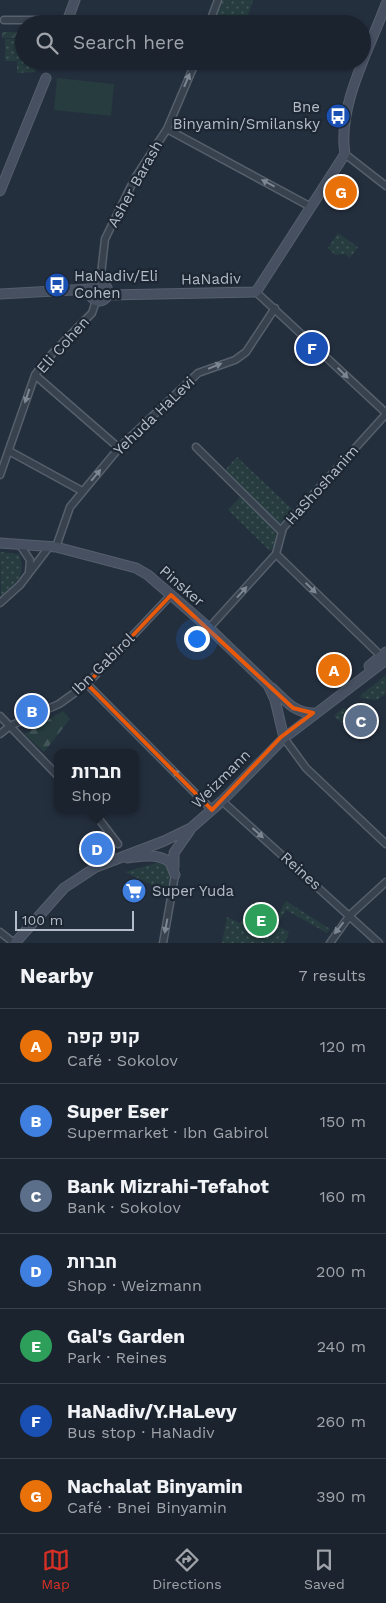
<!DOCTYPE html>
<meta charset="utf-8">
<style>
:root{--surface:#1b232e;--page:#242b36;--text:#f1f3f6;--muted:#a0a4aa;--line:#39404a;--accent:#d93025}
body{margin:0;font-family:"Work Sans",Heebo,sans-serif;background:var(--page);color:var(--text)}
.scale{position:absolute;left:15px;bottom:12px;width:119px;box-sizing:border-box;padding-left:5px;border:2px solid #b4bcc9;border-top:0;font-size:14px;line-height:18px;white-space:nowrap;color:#b4bcc9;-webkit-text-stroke:4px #1d2633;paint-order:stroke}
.you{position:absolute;left:196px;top:638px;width:18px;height:18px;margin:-12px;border:4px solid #fff;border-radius:50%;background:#1a73e8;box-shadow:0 0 0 8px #1a73e833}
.badge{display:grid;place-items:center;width:32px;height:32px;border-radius:50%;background:var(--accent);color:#fff;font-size:16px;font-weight:700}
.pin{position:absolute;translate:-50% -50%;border:2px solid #fff;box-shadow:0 1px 5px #0006}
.popup{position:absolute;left:54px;top:749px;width:85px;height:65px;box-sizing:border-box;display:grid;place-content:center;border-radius:10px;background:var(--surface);filter:drop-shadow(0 1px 4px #0005);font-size:16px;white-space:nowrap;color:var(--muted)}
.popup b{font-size:19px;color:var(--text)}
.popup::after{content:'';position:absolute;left:50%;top:100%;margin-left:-10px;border:10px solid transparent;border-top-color:var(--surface)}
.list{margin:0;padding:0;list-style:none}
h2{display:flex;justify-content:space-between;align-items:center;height:65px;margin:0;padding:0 20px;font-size:21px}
h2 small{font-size:16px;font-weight:400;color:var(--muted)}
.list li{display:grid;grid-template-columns:32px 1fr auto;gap:15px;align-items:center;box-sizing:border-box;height:75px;padding:0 20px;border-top:1px solid var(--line)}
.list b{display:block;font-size:19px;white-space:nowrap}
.list p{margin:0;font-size:16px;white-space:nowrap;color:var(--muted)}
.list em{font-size:16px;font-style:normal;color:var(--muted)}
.icon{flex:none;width:28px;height:28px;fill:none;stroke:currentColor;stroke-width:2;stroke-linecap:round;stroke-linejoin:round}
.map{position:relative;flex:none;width:386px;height:943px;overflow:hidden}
.search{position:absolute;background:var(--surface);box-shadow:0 1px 4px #0004;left:15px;right:15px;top:15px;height:55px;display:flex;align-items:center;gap:12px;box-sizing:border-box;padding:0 18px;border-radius:28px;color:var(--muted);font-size:19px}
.sheet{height:590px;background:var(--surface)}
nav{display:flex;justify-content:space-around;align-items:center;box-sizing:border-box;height:70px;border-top:1px solid var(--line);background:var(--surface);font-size:14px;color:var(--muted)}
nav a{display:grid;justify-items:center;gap:2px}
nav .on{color:var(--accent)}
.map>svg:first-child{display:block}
.grass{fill:url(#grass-dots)}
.forest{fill:url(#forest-firs)}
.garden{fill:url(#garden-furrows)}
.pitch{fill:#263c3f}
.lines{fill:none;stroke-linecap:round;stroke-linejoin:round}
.street-casing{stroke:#565f6c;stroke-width:9}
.secondary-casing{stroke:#565f6c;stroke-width:11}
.street{stroke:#38414e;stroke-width:6}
.secondary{stroke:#465061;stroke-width:9}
.oneway{fill:#7c8592}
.marked{fill:none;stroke:#e8590c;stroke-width:4;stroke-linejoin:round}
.labels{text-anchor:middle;stroke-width:4.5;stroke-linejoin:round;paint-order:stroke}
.poi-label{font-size:15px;fill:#b4bcc9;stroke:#1d2633;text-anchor:start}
.street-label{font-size:15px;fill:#b4bcc9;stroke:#1d2633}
</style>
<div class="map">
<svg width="386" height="943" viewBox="0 0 386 943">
<defs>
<pattern id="grass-dots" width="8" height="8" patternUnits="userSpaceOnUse" patternTransform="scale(1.25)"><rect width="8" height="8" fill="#263c3f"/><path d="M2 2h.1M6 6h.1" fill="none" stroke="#435659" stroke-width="1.8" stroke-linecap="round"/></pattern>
<pattern id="forest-firs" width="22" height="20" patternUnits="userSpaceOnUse" patternTransform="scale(1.25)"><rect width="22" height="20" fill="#263c3f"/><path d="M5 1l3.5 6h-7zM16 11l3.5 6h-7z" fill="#435659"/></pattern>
<pattern id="garden-furrows" width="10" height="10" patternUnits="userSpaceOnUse" patternTransform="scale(1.25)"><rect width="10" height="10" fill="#263c3f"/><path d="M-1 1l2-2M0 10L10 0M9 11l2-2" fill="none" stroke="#435659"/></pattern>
</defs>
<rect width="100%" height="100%" fill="#242f3e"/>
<path class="grass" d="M 220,0 L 253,0 L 245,24 L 212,24 Z
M 5,39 L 24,39 L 24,61 L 59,61 L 56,70 L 40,65 L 35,72 L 17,73 L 17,61 L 5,61 Z
M 338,233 L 358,247 L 350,258 L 345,254 L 335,255 L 328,248 Z
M 237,457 L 293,510 L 280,524 L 224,471 Z
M 241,496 L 276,532 L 277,542 L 270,551 L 228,510 Z
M 0,552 L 19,554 C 27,576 16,582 1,597 Z
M 386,675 L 386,694 L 377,700 L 360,698 L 362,694 Z
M 343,708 L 357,711 L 342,723 L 334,716 Z
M 156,863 C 174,863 174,880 168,893 L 125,872 Z
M 286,901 L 330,929 L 327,933 L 286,910 L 277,925 L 289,932 L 285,943 L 222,943 L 227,917 L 240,923 L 252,903 L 277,917 Z"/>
<path class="forest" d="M 63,711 L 70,719 L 44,752 L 24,734 Z"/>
<path class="garden" d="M 2,32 L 24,32 L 24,38 L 2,38 Z"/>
<path class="pitch" d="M 57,78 L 114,84 L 111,116 L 54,110 Z"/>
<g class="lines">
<defs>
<path id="street" d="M 4,20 L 45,20 L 59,24
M 209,24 L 218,0
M 167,129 L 311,207
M 345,154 L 386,186
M 100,283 L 105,239 L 135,178 L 167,129 L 196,61
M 256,292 L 386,413
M 35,375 L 119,448
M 196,447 L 281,531
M 9,451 L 82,491
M 0,475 L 35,375 L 46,360 L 92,313 L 96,301
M 20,545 L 30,560 L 29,572
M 56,547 L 70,507 L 119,448 L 198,373 L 235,360 L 246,352 L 275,308
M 276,554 L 381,656 L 384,656
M 0,603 L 20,585 L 49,547
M 209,628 L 276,554 L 283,528 L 386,414
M 87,684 L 212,810
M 0,716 L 58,776
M 0,734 L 10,726 L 59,704 L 87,684 L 171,595
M 284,738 L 306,768 L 386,844
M 222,801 L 379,943
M 92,810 L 118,844
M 0,932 L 14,943
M 163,943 L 175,875
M 330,943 L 350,915 L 386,882"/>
<path id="secondary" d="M 66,24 L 75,0
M 0,191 L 46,78
M90 292a9 9 0 1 1 18 0a9 9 0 1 1-18 0Z
M 0,294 L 90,289
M 108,295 L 256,292 L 345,154 C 337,106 370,48 386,4
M 0,543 L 56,547 L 136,568 L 148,575 L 209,628 L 268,685 L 275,700 L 284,738
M 369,666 L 386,652
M 272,688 C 285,700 294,713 313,713
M 127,858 C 143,856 156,853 170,862 L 175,875
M 174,867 L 174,853 L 190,830
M 15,943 L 64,888 L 96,867 L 164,841 L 191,828 L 222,801 L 284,738 L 386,660"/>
</defs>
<use href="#street" class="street-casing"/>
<use href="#secondary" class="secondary-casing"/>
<use href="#street" class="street"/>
<use href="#secondary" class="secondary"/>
</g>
<defs><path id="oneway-solid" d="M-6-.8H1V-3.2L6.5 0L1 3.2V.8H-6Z" transform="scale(1.25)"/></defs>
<g class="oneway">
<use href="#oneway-solid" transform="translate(187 80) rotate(-67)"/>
<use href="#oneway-solid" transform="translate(268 183) rotate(-152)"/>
<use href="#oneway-solid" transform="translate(215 366) rotate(-22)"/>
<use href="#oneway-solid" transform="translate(343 373) rotate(44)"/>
<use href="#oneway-solid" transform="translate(27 396) rotate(108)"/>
<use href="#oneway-solid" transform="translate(96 475) rotate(-50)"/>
<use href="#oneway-solid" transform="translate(311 588) rotate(44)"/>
<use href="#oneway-solid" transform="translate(242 592) rotate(-48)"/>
<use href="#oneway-solid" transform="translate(178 775) rotate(-135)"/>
<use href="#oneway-solid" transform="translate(258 833) rotate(42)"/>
<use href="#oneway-solid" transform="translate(166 926) rotate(101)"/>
<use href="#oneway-solid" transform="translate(339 928) rotate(128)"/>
</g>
<path class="marked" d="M 171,595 L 293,708 L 313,713 L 281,737 L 212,810 L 87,684 Z"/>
<defs>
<symbol id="bus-disc" viewBox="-11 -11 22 22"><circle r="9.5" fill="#1a4fb4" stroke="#1d2633"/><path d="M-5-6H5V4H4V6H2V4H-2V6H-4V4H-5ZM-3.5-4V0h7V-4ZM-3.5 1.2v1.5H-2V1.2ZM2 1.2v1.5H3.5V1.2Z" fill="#fff"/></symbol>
<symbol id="supermarket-disc" viewBox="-11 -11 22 22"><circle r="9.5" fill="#3f7fe0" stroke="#1d2633"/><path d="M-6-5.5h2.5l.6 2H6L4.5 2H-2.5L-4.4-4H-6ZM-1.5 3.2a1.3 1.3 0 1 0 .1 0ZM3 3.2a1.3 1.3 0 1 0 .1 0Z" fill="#fff"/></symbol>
</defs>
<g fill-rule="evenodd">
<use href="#bus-disc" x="324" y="102" width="28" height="28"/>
<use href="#bus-disc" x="43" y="271" width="28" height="28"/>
<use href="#supermarket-disc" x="120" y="877" width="28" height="28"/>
</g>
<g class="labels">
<g class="poi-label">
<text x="320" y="112" text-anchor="end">Bne<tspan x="320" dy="17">Binyamin/Smilansky</tspan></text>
<text x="74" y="281">HaNadiv/Eli<tspan x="74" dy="17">Cohen</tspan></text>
<text x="152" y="896">Super Yuda</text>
</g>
<g class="street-label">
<text transform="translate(135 184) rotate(-61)" y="5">Asher Barash</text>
<text transform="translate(211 279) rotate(-1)" y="5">HaNadiv</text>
<text transform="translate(63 345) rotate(-48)" y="5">Eli Cohen</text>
<text transform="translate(154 416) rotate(-44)" y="5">Yehuda HaLevi</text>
<text transform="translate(322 485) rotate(-48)" y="5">HaShoshanim</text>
<text transform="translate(182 586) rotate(41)" y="5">Pinsker</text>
<text transform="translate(103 664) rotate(-44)" y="5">Ibn Gabirol</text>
<text transform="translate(221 779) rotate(-45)" y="5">Weizmann</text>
<text transform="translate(301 871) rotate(42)" y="5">Reines</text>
</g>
</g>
</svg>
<div class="scale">100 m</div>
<div class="you"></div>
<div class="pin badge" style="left:334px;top:670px;background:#e8710a">A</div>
<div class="pin badge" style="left:32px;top:711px;background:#3f7fe0">B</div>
<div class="pin badge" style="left:361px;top:721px;background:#5c6f8a">C</div>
<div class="pin badge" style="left:97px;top:849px;background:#3f7fe0">D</div>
<div class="popup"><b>חברות</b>Shop</div>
<div class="pin badge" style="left:261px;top:920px;background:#2e9e5b">E</div>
<div class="pin badge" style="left:312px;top:348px;background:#1a4fb4">F</div>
<div class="pin badge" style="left:341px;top:192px;background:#e8710a">G</div>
<div class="search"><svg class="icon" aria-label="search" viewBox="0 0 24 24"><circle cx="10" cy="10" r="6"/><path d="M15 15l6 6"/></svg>Search here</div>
</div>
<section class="sheet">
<h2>Nearby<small>7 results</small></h2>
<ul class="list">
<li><span class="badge" style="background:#e8710a">A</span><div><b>קופ קפה</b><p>Café · Sokolov</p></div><em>120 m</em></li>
<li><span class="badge" style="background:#3f7fe0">B</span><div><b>Super Eser</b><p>Supermarket · Ibn Gabirol</p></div><em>150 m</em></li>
<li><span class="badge" style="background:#5c6f8a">C</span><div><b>Bank Mizrahi-Tefahot</b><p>Bank · Sokolov</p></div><em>160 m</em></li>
<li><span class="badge" style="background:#3f7fe0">D</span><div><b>חברות</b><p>Shop · Weizmann</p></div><em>200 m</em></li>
<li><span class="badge" style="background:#2e9e5b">E</span><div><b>Gal's Garden</b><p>Park · Reines</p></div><em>240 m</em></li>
<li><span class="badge" style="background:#1a4fb4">F</span><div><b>HaNadiv/Y.HaLevy</b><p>Bus stop · HaNadiv</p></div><em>260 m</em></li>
<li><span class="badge" style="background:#e8710a">G</span><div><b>Nachalat Binyamin</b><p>Café · Bnei Binyamin</p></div><em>390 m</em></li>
</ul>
</section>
<nav>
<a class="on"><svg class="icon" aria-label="map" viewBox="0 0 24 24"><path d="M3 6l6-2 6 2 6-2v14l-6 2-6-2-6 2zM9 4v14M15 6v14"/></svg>Map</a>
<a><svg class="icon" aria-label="directions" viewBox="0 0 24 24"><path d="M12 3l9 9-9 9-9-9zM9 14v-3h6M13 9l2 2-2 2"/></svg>Directions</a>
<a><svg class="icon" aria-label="saved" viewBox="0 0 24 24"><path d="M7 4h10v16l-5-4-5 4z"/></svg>Saved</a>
</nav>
